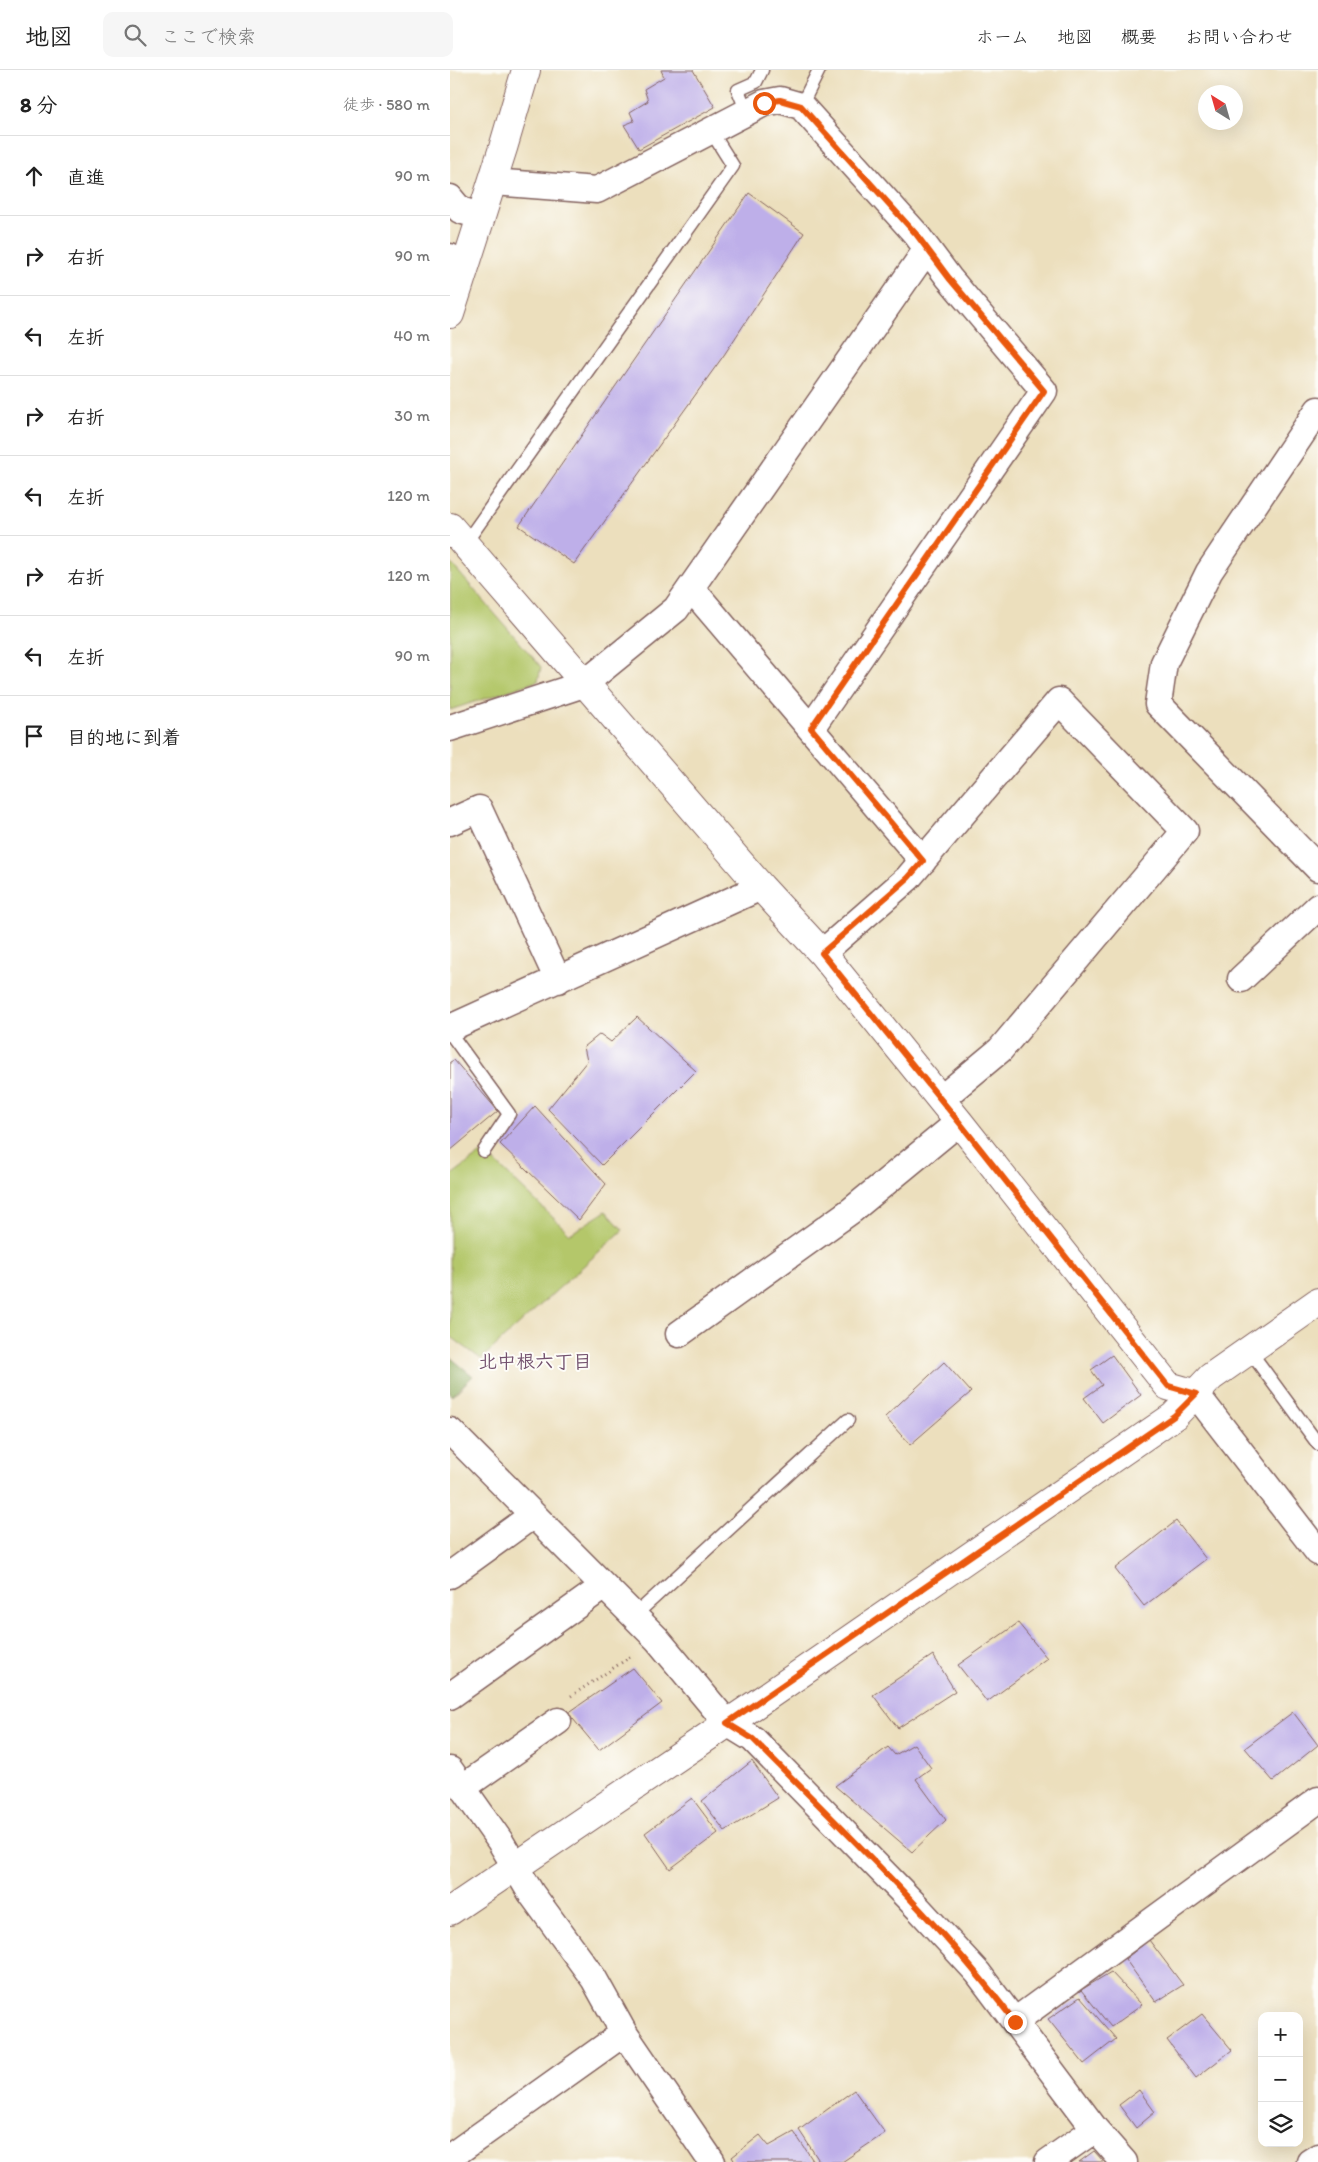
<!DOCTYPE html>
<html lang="ja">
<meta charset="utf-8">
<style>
:root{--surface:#fff;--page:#f6f6f6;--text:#222;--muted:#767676;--line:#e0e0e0}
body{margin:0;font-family:Itim,"Klee One",sans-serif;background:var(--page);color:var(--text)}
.controls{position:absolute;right:15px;bottom:15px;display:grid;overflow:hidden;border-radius:10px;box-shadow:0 5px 20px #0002}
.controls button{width:45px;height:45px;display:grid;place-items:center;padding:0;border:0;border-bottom:1px solid var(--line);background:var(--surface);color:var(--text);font:25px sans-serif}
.compass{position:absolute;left:748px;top:15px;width:45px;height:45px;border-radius:50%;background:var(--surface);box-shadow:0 5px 20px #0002;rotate:323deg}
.stop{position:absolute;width:15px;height:15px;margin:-11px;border:4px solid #ea580c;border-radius:50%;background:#fff}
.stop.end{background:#ea580c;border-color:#fff;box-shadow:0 1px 5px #0008}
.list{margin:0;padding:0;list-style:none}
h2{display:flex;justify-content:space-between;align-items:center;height:65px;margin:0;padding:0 20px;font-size:21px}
h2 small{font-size:16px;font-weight:400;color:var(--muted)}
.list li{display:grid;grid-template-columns:32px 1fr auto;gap:15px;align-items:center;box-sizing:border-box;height:80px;padding:0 20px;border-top:1px solid var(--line)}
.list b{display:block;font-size:19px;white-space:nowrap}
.list em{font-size:16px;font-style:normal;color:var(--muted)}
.icon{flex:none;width:28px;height:28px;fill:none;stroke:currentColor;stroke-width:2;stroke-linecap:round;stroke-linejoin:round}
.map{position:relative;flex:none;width:868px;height:2092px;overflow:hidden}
header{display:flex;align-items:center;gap:30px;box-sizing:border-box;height:70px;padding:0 25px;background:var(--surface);border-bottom:1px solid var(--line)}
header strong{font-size:24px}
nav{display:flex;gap:28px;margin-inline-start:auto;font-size:18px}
.search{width:350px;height:45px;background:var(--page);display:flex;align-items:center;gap:12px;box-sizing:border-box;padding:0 18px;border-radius:10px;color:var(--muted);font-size:19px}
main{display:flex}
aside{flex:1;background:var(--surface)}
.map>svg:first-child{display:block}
.green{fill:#b4c76a;stroke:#7f734a}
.forest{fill:#8fac5e;stroke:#6c6644}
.building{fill:#beafe9}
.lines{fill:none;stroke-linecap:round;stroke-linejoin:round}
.service-casing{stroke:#83625e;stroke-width:15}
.minor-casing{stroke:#83625e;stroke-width:29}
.tertiary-casing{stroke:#83625e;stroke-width:30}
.path{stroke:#83625e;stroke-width:3;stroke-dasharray:1 4;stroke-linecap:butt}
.service{stroke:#fff;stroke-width:12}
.minor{stroke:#fff;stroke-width:26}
.tertiary{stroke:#fff;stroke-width:28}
.route{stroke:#ea580c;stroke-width:6}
.labels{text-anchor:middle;stroke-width:4;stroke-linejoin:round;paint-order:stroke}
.neighbourhood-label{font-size:19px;font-weight:bold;fill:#73516e;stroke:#fdfcf7}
</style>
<header>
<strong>地図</strong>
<div class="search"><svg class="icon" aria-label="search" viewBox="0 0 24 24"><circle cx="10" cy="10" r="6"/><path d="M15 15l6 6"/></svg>ここで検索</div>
<nav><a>ホーム</a><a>地図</a><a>概要</a><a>お問い合わせ</a></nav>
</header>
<main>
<aside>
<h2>8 分<small>徒歩 · 580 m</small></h2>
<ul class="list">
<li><svg class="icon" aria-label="ahead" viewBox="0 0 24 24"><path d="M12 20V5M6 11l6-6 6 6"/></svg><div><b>直進</b></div><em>90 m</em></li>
<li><svg class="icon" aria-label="right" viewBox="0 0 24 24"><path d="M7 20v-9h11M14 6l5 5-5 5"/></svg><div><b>右折</b></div><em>90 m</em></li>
<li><svg class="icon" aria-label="left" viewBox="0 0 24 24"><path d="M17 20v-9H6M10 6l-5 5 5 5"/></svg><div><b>左折</b></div><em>40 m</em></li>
<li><svg class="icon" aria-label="right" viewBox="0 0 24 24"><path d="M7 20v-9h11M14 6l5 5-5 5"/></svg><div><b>右折</b></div><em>30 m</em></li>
<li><svg class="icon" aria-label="left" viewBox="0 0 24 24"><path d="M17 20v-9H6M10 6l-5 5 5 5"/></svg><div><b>左折</b></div><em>120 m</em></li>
<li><svg class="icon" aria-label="right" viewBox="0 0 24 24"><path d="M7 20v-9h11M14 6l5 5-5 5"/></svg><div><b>右折</b></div><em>120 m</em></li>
<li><svg class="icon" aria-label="left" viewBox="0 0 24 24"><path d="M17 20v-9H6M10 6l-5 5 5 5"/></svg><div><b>左折</b></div><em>90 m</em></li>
<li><svg class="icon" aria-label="arrive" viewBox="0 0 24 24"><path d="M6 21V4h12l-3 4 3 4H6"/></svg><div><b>目的地に到着</b></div></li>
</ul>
</aside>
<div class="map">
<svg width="868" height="2092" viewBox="0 0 868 2092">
<rect width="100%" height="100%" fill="#fdfcf7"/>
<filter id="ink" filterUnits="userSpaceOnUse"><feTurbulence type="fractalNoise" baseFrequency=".02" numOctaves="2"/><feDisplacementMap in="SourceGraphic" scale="10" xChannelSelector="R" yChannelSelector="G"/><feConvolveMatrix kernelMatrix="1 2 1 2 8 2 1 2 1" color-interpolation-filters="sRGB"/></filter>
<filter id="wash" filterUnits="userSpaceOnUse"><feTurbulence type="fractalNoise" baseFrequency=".0096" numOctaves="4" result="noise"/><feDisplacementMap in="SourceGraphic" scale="20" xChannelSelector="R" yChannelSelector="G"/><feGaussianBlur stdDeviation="1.12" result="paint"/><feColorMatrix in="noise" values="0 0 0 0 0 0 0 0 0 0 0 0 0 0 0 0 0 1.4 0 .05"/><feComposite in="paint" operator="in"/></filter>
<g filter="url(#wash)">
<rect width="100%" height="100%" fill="#ecdfbd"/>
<path class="green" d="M 0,492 L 91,597 L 88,611 L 0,640 Z
M 34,1081 L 120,1164 L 156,1141 L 173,1160 L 31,1289 L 0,1266 L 0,1106 Z"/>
<path class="forest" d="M 0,1287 L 23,1306 L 2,1326 L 0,1324 Z"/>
<g id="blocks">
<path class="building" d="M 211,0 L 243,0 L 265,37 L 189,79 L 174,55 L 184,51 L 180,42 L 198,31 L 194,19 L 214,7 Z
M 299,123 L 354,163 L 274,285 L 124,494 L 69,456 Z
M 187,947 L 246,1001 L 152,1095 L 98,1039 L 137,991 L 134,977 L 150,964 L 161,972 Z
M 4,990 L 48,1041 L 0,1081 L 0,992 Z
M 85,1036 L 156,1114 L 129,1150 L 50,1074 Z
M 662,1285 L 691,1325 L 653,1353 L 634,1328 L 652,1315 L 641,1300 Z
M 494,1292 L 521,1322 L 460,1375 L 435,1347 Z
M 726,1451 L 756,1489 L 694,1536 L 665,1499 Z
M 568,1553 L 597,1588 L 537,1632 L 508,1595 Z
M 483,1585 L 505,1621 L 448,1658 L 423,1625 Z
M 183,1598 L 212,1633 L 149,1680 L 118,1643 Z
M 843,1642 L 868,1675 L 823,1711 L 795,1678 Z
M 464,1674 L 481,1698 L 466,1709 L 496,1750 L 462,1782 L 385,1716 L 438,1677 L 445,1685 Z
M 302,1691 L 328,1728 L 275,1761 L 252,1731 Z
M 242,1728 L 268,1763 L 220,1799 L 195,1763 Z
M 699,1870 L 733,1915 L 706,1932 L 675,1889 Z
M 661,1902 L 692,1935 L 661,1957 L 631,1920 Z
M 630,1927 L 666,1969 L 634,1994 L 598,1949 Z
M 752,1944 L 782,1980 L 746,2008 L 717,1970 Z
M 404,2020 L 435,2063 L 392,2092 L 370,2092 L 349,2060 Z
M 689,2020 L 705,2042 L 686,2058 L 669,2035 Z
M 344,2062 L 364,2092 L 285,2092 L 282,2087 L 310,2065 L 319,2076 Z
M 644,2081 L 654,2092 L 629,2092 Z"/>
</g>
</g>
<g filter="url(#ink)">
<use href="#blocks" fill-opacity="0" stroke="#83625e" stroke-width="1"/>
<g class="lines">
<defs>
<path id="service" d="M 351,36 L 369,0
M 297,42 L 288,20 L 306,12 L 312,0
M 14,475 L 283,96 L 261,61
M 0,963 L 59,1044 L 34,1081
M 799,1280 L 868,1374
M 184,1546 L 398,1350"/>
<path id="minor" d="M 43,112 L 147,120 L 314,33 L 330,30 L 351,36 L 466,164 L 499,208 L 594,321 L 361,658
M 0,128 L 10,140 L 30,146
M 0,187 L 11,207
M 868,340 L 759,502 L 714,593 L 708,634 L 868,798
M 241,518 L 473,791
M 0,658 L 134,614 L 226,539 L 477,179
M 0,752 L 29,739 L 108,910
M 372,883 L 458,808 L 609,631 L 735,761 L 550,980 L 491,1029
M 791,909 L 868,837
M 0,958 L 311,817
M 229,1264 L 402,1140 L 509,1052
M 746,1324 L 868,1482
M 0,1361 L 207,1569 L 277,1653 L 303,1669 L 468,1838 L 528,1903 L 645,2059 L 674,2092
M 0,1505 L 83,1445
M 0,1626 L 154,1516
M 0,1700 L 50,1771 L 81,1823 L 144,1909 L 174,1963 L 262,2092
M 12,1718 L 108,1651
M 565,1951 L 868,1730
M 0,2087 L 174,1963
M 598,2092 L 645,2059
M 860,2092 L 868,2087"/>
<path id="tertiary" d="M 0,244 L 53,78 L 76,0
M 0,457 L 311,817 L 372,883 L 509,1052 L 718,1316 L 746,1324
M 0,1841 L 309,1632 L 724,1346 L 761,1307 L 868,1232"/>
</defs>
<use href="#service" class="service-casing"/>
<use href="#minor" class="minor-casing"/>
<use href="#tertiary" class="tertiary-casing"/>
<path class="path" d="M 121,1626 L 183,1585"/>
<use href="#service" class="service"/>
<use href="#minor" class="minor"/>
<use href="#tertiary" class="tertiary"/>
</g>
</g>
<g class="lines" filter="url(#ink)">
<path class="route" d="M 314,33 L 330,30 L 351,36 L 466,164 L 499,208 L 594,321 L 361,658 L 473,791 L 458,808 L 372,883 L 509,1052 L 718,1316 L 746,1324 L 724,1346 L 277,1653 L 303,1669 C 393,1760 487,1849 565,1952"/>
</g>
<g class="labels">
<g class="neighbourhood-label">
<text x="85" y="1298">北中根六丁目</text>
</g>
</g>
</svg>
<div class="controls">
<button>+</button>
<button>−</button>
<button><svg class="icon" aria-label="layers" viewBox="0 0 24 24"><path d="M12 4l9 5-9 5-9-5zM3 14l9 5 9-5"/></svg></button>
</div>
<svg class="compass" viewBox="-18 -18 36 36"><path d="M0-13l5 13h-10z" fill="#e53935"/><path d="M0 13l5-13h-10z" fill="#767676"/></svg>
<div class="stop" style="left:314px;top:33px"></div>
<div class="stop end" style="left:565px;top:1952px"></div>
</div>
</main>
